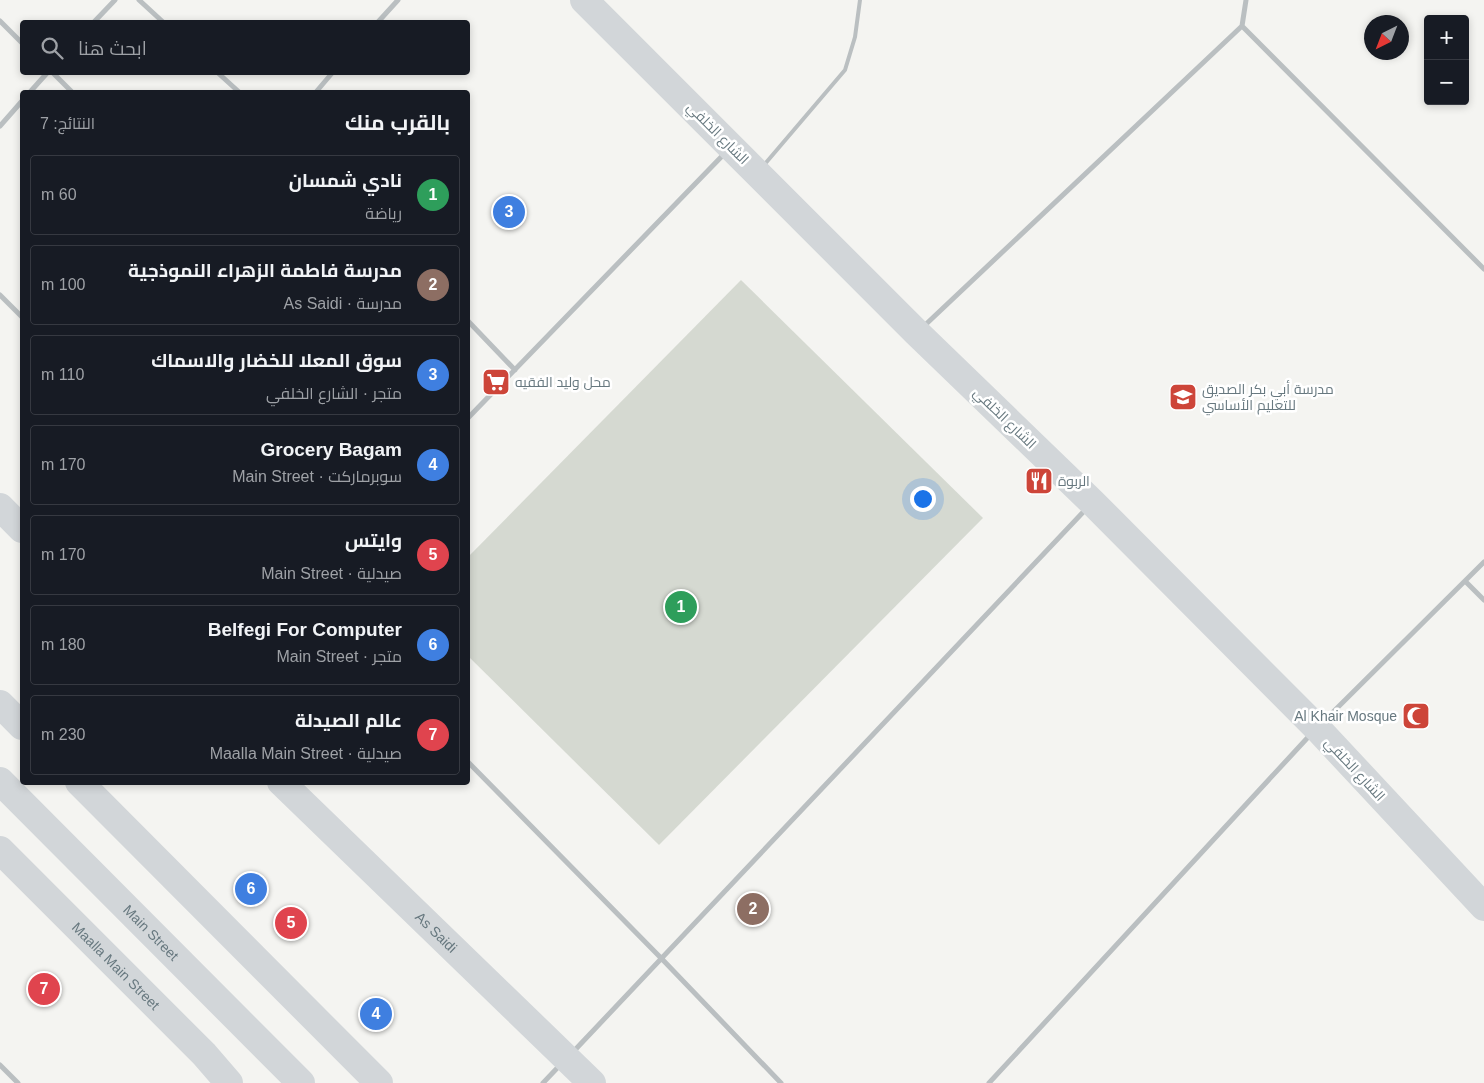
<!DOCTYPE html>
<html lang="ar">
<meta charset="utf-8">
<style>
:root{--surface:#171b24;--page:#20242c;--text:#f1f3f6;--muted:#9ea1a6;--line:#363941;--accent:#cd4539}
body{margin:0;font-family:Arial,Cairo,sans-serif;background:var(--page);color:var(--text);direction:rtl}
.controls{position:absolute;right:15px;top:15px;display:grid;overflow:hidden;border-radius:5px;box-shadow:0 2px 8px #0003}
.controls button{width:45px;height:45px;display:grid;place-items:center;padding:0;border:0;border-bottom:1px solid var(--line);background:var(--surface);color:var(--text);font:25px sans-serif}
.compass{position:absolute;left:1364px;top:15px;width:45px;height:45px;border-radius:50%;background:var(--surface);box-shadow:0 2px 8px #0003;rotate:222deg}
.you{position:absolute;left:922px;top:498px;width:18px;height:18px;margin:-12px;border:4px solid #fff;border-radius:50%;background:#1a73e8;box-shadow:0 0 0 8px #1a73e833}
.badge{display:grid;place-items:center;width:32px;height:32px;border-radius:50%;background:var(--accent);color:#fff;font-size:16px;font-weight:700}
.pin{position:absolute;translate:-50% -50%;border:2px solid #fff;box-shadow:0 1px 5px #0006}
.list{margin:0;padding:0;list-style:none}
h2{display:flex;justify-content:space-between;align-items:center;height:65px;margin:0;padding:0 20px;font-size:21px}
h2 small{font-size:16px;font-weight:400;color:var(--muted)}
.list li{display:grid;grid-template-columns:32px 1fr auto;gap:15px;align-items:center;box-sizing:border-box;height:80px;margin:0 10px 10px;padding:0 10px;border:1px solid var(--line);border-radius:5px}
.list b{display:block;font-size:19px;white-space:nowrap}
.list p{margin:0;font-size:16px;white-space:nowrap;color:var(--muted)}
.list em{font-size:16px;font-style:normal;color:var(--muted)}
.icon{flex:none;width:28px;height:28px;fill:none;stroke:currentColor;stroke-width:2;stroke-linecap:round;stroke-linejoin:round}
.map{position:relative;flex:none;width:1484px;height:1083px;overflow:hidden;direction:ltr}
.search{position:absolute;background:var(--surface);box-shadow:0 2px 8px #0003;left:20px;top:20px;width:450px;height:55px;display:flex;align-items:center;gap:12px;box-sizing:border-box;padding:0 18px;border-radius:5px;color:var(--muted);font-size:19px}
.panel{position:absolute;background:var(--surface);box-shadow:0 2px 8px #0003;left:20px;top:90px;width:450px;height:695px;border-radius:5px;direction:rtl}
.map>svg:first-child{display:block}
.green{fill:#d5d9d1}
.lines{fill:none;stroke-linecap:round;stroke-linejoin:round}
.lane{stroke:#babfc1;stroke-width:4}
.street{stroke:#babfc1;stroke-width:5}
.secondary{stroke:#d2d6d9;stroke-width:28}
.primary{stroke:#d2d6d9;stroke-width:28}
.labels{text-anchor:middle;stroke-width:5;stroke-linejoin:round;paint-order:stroke}
.street-label{font-size:14px;fill:#67787f;stroke:#fff}
.poi-label{font-size:14px;fill:#67787f;stroke:#fff;text-anchor:start}
</style>
<div class="map">
<svg width="1484" height="1083" viewBox="0 0 1484 1083">
<rect width="100%" height="100%" fill="#f4f4f1"/>
<path class="green" d="M 741,280 L 983,518 L 659,845 L 468,656 L 468,557 Z"/>
<g class="lines">
<path class="lane" d="M 764,165 L 845,70 L 855,37 L 860,0"/>
<path class="street" d="M 139,0 L 163,22
M 0,21 L 22,43
M 94,22 L 115,0
M 378,22 L 398,0
M 1242,26 L 1484,269
M 52,72 L 72,92
M 217,72 L 239,92
M 30,92 L 48,72
M 316,92 L 333,72
M 0,126 L 22,101
M 0,295 L 22,317
M 468,321 L 515,370
M 923,327 L 1242,26 L 1246,0
M 468,418 L 726,152
M 1465,581 L 1484,600
M 1322,723 L 1484,562
M 468,762 L 661,958 L 781,1083
M 573,1052 L 1087,508
M 0,1065 L 18,1083
M 543,1083 L 562,1063
M 989,1083 L 1311,734"/>
<g class="secondary">
<path d="M 584,0 L 917,333 L 1092,502 L 1317,728 L 1484,907"/>
<path d="M 0,507 L 22,529"/>
<path id="s1" d="M 281,782 L 592,1083"/>
<path id="s2" d="M 0,850 L 204,1054 L 229,1083"/>
</g>
<g class="primary">
<path d="M 0,704 L 22,726"/>
<path id="s3" d="M 0,781 L 301,1083"/>
<path d="M 79,782 L 379,1083"/>
</g>
</g>
<defs>
<symbol id="supermarket-square" viewBox="-11 -11 22 22"><rect x="-9" y="-9" width="18" height="18" rx="4" fill="#cd4539" stroke="#fff"/><path d="M-6-5.5h2.5l.6 2H6L4.5 2H-2.5L-4.4-4H-6ZM-1.5 3.2a1.3 1.3 0 1 0 .1 0ZM3 3.2a1.3 1.3 0 1 0 .1 0Z" fill="#fff"/></symbol>
<symbol id="school-square" viewBox="-11 -11 22 22"><rect x="-9" y="-9" width="18" height="18" rx="4" fill="#cd4539" stroke="#fff"/><path d="M0-5L7-2L0 1L-7-2ZM-4 1L0 2.5L4 1V4Q0 6-4 4Z" fill="#fff"/></symbol>
<symbol id="restaurant-square" viewBox="-11 -11 22 22"><rect x="-9" y="-9" width="18" height="18" rx="4" fill="#cd4539" stroke="#fff"/><path d="M-5-6h1v4h1v-4h1v4h1v-4h1v5L-1.5 .5V6h-2V.5L-5-1ZM5-6V6H3V1.5H1.5Q1.5-4 5-6Z" fill="#fff"/></symbol>
<symbol id="mosque-square" viewBox="-11 -11 22 22"><rect x="-9" y="-9" width="18" height="18" rx="4" fill="#cd4539" stroke="#fff"/><path d="M3.5-4.9A6 6 0 1 0 3.5 4.9A5 5 0 1 1 3.5-4.9Z" fill="#fff"/></symbol>
</defs>
<g fill-rule="evenodd">
<use href="#supermarket-square" x="480" y="366" width="32" height="32"/>
<use href="#school-square" x="1167" y="381" width="32" height="32"/>
<use href="#restaurant-square" x="1023" y="465" width="32" height="32"/>
<use href="#mosque-square" x="1400" y="700" width="32" height="32"/>
</g>
<g class="labels">
<g class="street-label">
<text transform="translate(718 133) rotate(45)" y="5">الشارع الخلفي</text>
<text transform="translate(1005 418) rotate(44)" y="5">الشارع الخلفي</text>
<text transform="translate(1355 769) rotate(47)" y="5">الشارع الخلفي</text>
<text dy="5" stroke="none"><textPath href="#s3" startOffset="214">Main Street</textPath></text>
<text dy="5" stroke="none"><textPath href="#s1" startOffset="216">As Saidi</textPath></text>
<text dy="5" stroke="none"><textPath href="#s2" startOffset="164">Maalla Main Street</textPath></text>
</g>
<g class="poi-label">
<text x="515" y="387">محل وليد الفقيه</text>
<text x="1202" y="394">مدرسة أبي بكر الصديق<tspan x="1202" dy="16">للتعليم الأساسي</tspan></text>
<text x="1058" y="486">الربوة</text>
<text x="1397" y="721" text-anchor="end">Al Khair Mosque</text>
</g>
</g>
</svg>
<div class="controls">
<button>+</button>
<button>−</button>
</div>
<svg class="compass" viewBox="-18 -18 36 36"><path d="M0-13l5 13h-10z" fill="#e53935"/><path d="M0 13l5-13h-10z" fill="#9ea1a6"/></svg>
<div class="you"></div>
<div class="pin badge" style="left:681px;top:607px;background:#2e9e5b">1</div>
<div class="pin badge" style="left:753px;top:909px;background:#8d6e63">2</div>
<div class="pin badge" style="left:509px;top:212px;background:#3f7fe0">3</div>
<div class="pin badge" style="left:376px;top:1014px;background:#3f7fe0">4</div>
<div class="pin badge" style="left:291px;top:923px;background:#e0444e">5</div>
<div class="pin badge" style="left:251px;top:889px;background:#3f7fe0">6</div>
<div class="pin badge" style="left:44px;top:989px;background:#e0444e">7</div>
<div class="search"><svg class="icon" aria-label="search" viewBox="0 0 24 24"><circle cx="10" cy="10" r="6"/><path d="M15 15l6 6"/></svg>ابحث هنا</div>
<section class="panel">
<h2>بالقرب منك<small>النتائج: 7</small></h2>
<ul class="list">
<li><span class="badge" style="background:#2e9e5b">1</span><div><b>نادي شمسان</b><p>رياضة</p></div><em>60 m</em></li>
<li><span class="badge" style="background:#8d6e63">2</span><div><b>مدرسة فاطمة الزهراء النموذجية</b><p>مدرسة · As Saidi</p></div><em>100 m</em></li>
<li><span class="badge" style="background:#3f7fe0">3</span><div><b>سوق المعلا للخضار والاسماك</b><p>متجر · الشارع الخلفي</p></div><em>110 m</em></li>
<li><span class="badge" style="background:#3f7fe0">4</span><div><b>Grocery Bagam</b><p>سوبرماركت · Main Street</p></div><em>170 m</em></li>
<li><span class="badge" style="background:#e0444e">5</span><div><b>وايتس</b><p>صيدلية · Main Street</p></div><em>170 m</em></li>
<li><span class="badge" style="background:#3f7fe0">6</span><div><b>Belfegi For Computer</b><p>متجر · Main Street</p></div><em>180 m</em></li>
<li><span class="badge" style="background:#e0444e">7</span><div><b>عالم الصيدلة</b><p>صيدلية · Maalla Main Street</p></div><em>230 m</em></li>
</ul>
</section>
</div>
